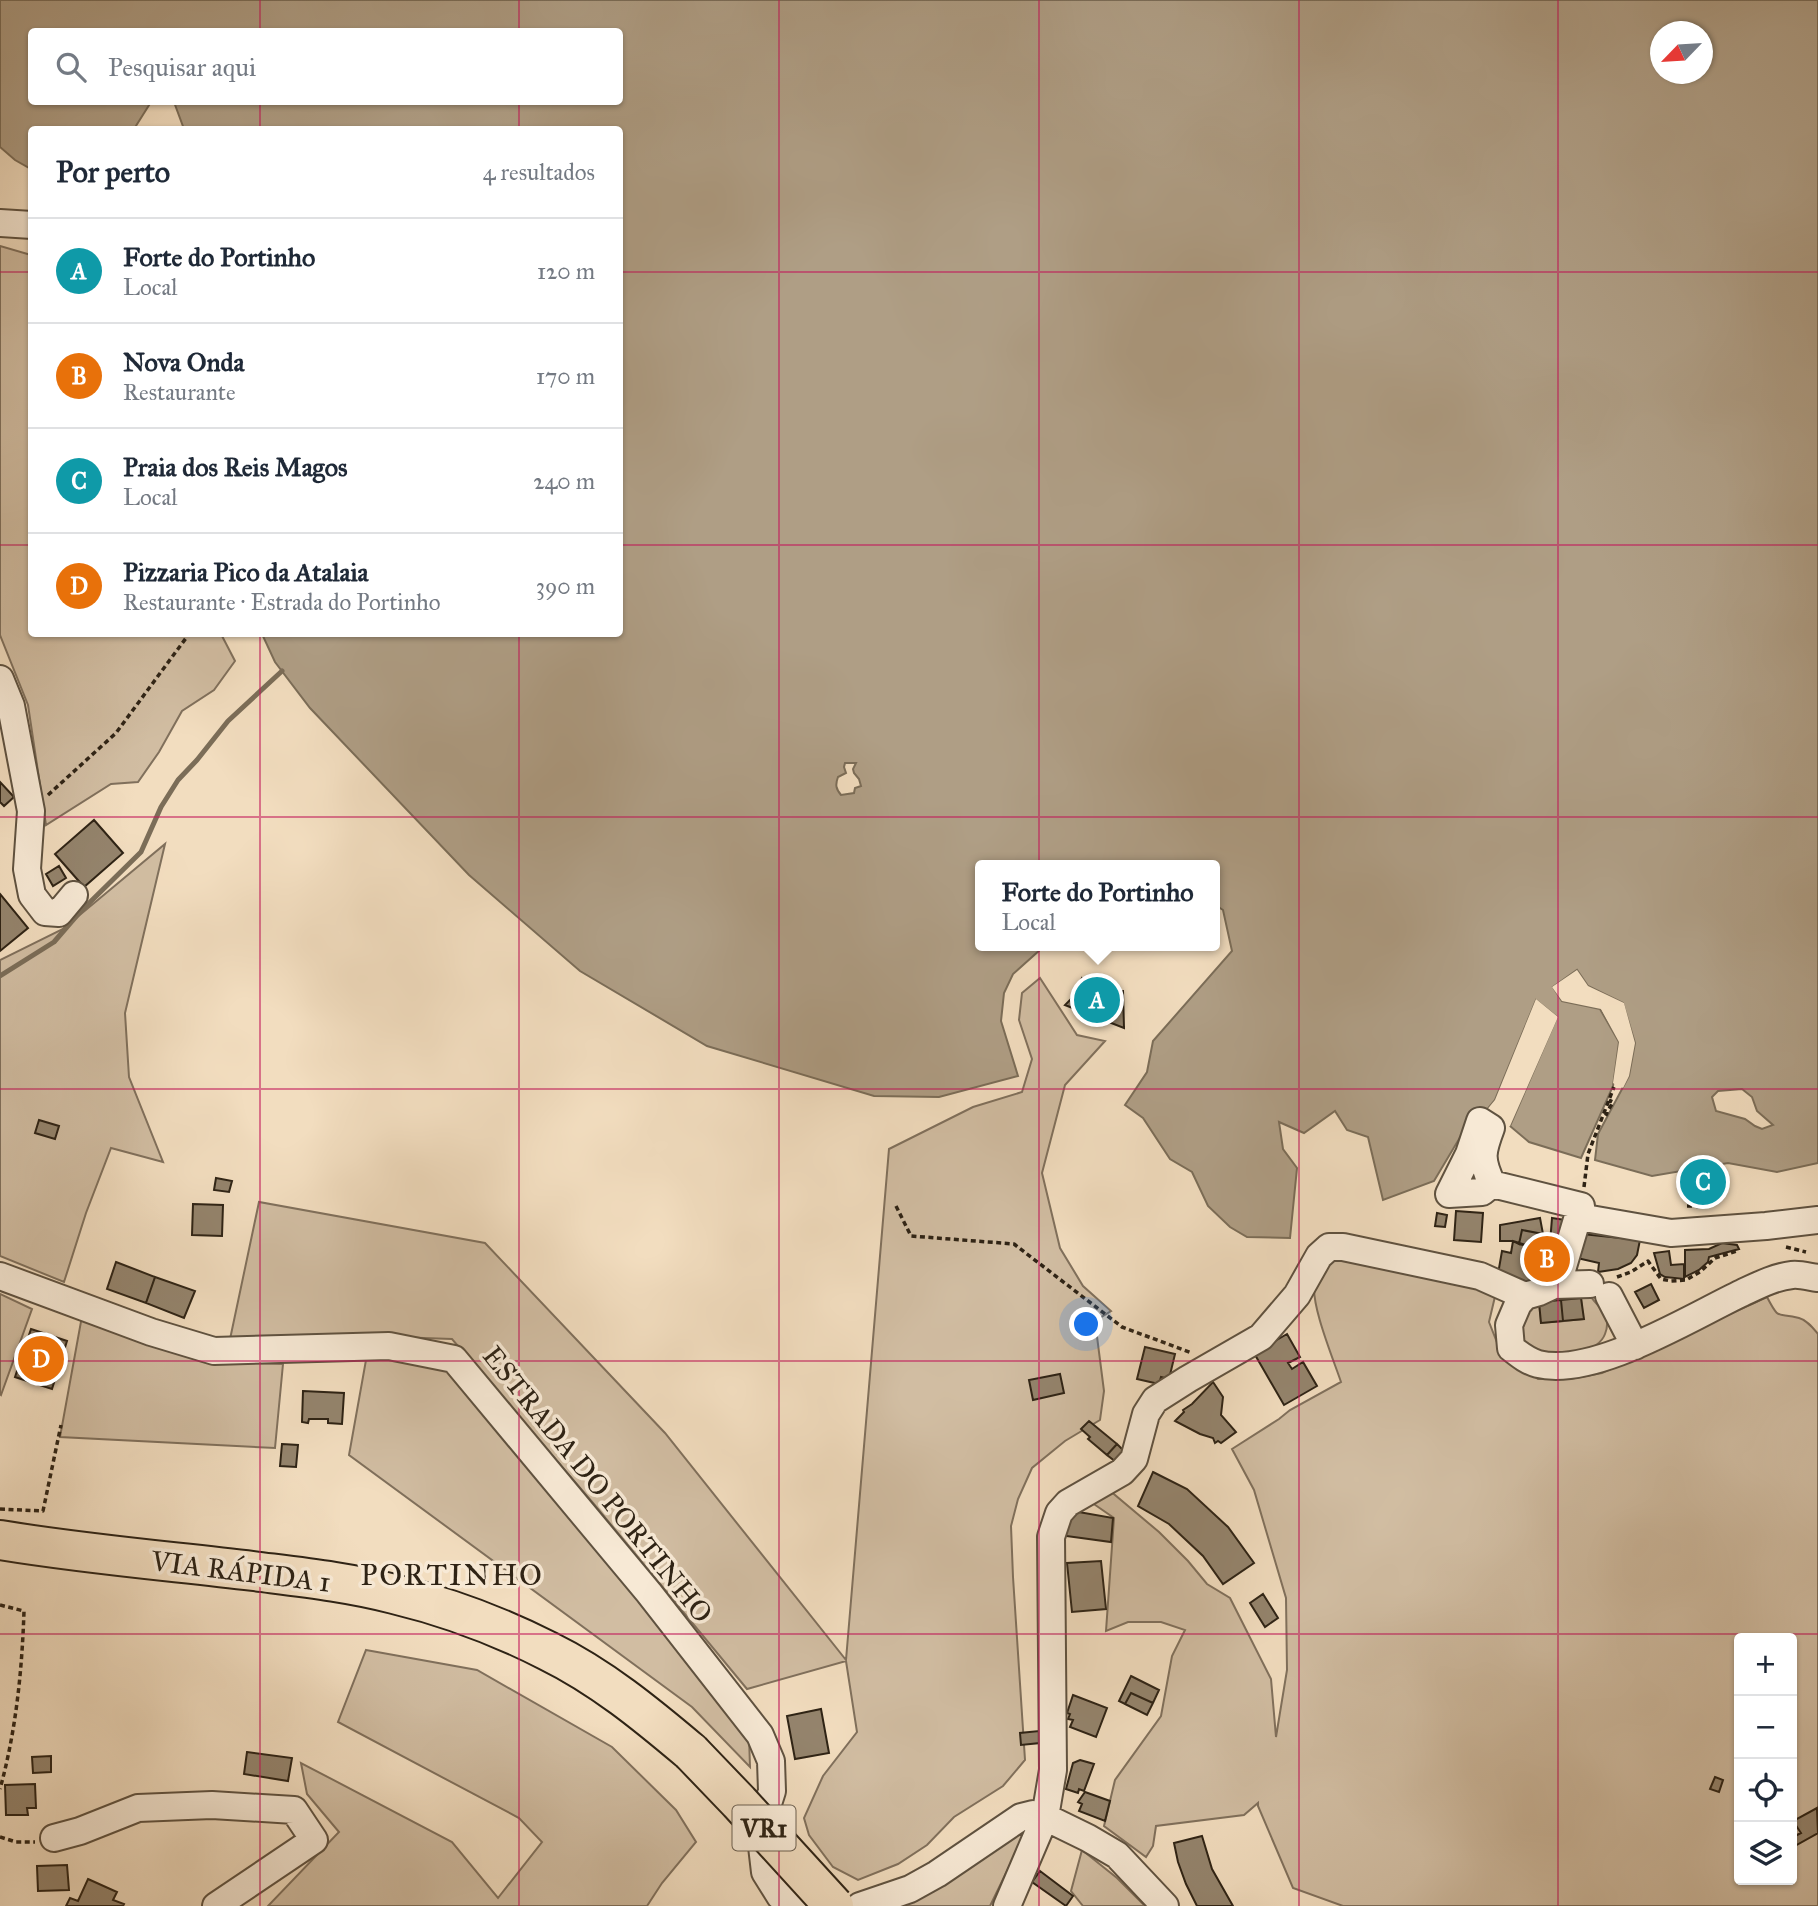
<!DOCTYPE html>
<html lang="pt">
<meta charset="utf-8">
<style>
:root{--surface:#fff;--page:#f6f6f7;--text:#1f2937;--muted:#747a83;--line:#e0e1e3;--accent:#b45309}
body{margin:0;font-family:"IM FELL Great Primer",serif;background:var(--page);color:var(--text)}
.controls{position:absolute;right:21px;bottom:21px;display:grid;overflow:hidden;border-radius:7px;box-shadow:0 2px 5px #0004}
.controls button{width:63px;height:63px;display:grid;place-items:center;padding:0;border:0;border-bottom:2px solid var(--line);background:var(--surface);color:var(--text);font:35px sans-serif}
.compass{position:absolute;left:1650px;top:21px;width:63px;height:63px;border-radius:50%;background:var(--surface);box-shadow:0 2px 5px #0004;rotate:245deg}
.you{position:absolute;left:1087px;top:1325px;width:24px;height:24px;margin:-18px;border:5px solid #fff;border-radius:50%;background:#1a73e8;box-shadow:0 0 0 10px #1a73e833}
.badge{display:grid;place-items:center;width:46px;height:46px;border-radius:50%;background:var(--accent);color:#fff;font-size:23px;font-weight:700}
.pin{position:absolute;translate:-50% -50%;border:4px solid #fff;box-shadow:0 2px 7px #0006}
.popup{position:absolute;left:975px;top:860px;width:245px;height:91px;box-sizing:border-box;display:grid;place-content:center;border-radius:7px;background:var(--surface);filter:drop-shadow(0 2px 5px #0005);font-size:23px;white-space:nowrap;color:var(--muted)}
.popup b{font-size:26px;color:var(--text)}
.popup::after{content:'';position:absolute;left:50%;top:100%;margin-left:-14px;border:14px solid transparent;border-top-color:var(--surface)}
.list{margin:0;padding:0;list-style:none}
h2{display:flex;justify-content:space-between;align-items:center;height:91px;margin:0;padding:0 28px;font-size:30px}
h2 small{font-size:23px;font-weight:400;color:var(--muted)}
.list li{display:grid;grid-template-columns:46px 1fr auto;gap:21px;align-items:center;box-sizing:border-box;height:105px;padding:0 28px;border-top:2px solid var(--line)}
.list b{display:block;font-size:26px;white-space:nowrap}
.list p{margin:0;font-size:23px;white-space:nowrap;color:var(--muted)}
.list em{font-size:23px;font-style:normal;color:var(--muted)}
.icon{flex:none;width:38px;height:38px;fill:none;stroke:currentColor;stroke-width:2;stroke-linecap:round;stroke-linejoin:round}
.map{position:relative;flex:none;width:1818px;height:1906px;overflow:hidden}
.search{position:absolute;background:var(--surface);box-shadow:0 2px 5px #0004;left:28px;top:28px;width:595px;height:77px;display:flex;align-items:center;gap:18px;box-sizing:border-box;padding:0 24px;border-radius:7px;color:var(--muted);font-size:26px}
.panel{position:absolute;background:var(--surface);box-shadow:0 2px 5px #0004;left:28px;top:126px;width:595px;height:511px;border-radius:7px}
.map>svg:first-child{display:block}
.green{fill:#d1bda2;stroke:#80705c;stroke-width:2;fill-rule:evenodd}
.water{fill:#af9e85;stroke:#7b6d58;stroke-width:2;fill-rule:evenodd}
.pier{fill:#f2ddbf}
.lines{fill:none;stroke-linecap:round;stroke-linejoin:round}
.stream{stroke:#7b6d58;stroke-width:5}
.building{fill:#94846d;stroke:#2e2315;stroke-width:2}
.minor-casing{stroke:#5f5240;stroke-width:30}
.highway-casing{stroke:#2e2315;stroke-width:42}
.path{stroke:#2e2315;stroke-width:3.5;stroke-dasharray:5 3.5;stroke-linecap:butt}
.minor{stroke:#f7e9d5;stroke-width:26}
.highway{stroke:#f2ddbf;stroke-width:38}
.highway-bridge-casing{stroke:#2e2315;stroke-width:42;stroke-linecap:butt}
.highway-bridge{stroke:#f2ddbf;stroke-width:38}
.grid{fill:none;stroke:#c2185b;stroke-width:2;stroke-opacity:0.55}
.labels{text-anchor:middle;stroke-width:7;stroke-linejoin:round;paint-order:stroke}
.shield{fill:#f7e9d5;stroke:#6a5e4f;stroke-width:2}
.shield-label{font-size:26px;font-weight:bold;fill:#2e2315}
.street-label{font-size:28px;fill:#2e2315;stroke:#f7e9d5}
.neighbourhood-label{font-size:30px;letter-spacing:2px;fill:#2e2315;stroke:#f7e9d5}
</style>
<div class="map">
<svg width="1818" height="1906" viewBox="0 0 1818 1906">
<rect width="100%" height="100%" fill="#f2ddbf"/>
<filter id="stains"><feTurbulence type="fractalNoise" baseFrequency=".00286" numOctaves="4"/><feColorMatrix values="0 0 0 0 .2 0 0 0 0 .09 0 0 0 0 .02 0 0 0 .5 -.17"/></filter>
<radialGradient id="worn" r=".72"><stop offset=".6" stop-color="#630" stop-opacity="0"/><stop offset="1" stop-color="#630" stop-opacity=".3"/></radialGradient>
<path class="green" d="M 0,246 L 31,255 L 32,634 L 221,634 L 235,661 L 214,690 L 182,711 L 159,752 L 138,782 L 111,784 L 46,825 L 28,705 L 0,635 Z
M 165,844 L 125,1013 L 129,1077 L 163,1162 L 111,1148 L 86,1213 L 64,1282 L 0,1256 L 0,960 L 63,929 Z
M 1040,978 L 1077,1035 L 1105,1041 L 1065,1085 L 1042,1173 L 1060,1248 L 1083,1286 L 1111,1311 L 1095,1321 L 1104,1391 L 1100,1420 L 1065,1441 L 1032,1468 L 1018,1499 L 1011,1526 L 1013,1577 L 1025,1760 L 1003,1786 L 954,1817 L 927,1845 L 898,1864 L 858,1880 L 833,1867 L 809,1835 L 804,1818 L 823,1776 L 857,1732 L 846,1661 L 747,1689 L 593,1503 L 452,1339 L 337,1335 L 229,1344 L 259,1202 L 485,1243 L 665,1433 L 846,1660 L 889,1149 L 973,1107 L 1022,1092 L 1032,1059 L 1019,1020 L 1022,993 Z
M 1336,1258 L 1497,1288 L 1489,1322 L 1502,1355 L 1538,1379 L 1570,1379 L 1602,1373 L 1767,1297 C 1780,1322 1777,1312 1799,1318 C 1807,1320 1813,1328 1818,1334 L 1818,1906 L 1343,1906 L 1293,1888 L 1258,1806 L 1258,1803 L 1244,1815 L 1156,1826 L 1153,1846 L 1146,1857 L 1104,1826 L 1115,1780 L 1161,1716 L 1172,1656 L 1185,1630 L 1161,1622 L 1128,1622 L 1106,1631 L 1114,1518 L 1088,1500 L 1109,1490 L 1159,1532 L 1188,1561 L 1207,1584 L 1230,1598 L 1271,1679 L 1276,1737 L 1287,1670 L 1286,1598 L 1254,1490 L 1232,1449 L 1279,1419 L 1290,1410 L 1341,1382 C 1334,1361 1309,1301 1315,1282 C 1319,1272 1328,1264 1336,1258 ZM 1739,1638 L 1792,1638 L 1792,1880 L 1739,1880 Z
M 0,1294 L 32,1309 L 1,1395 L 0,1394 Z
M 1590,1295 C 1594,1303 1603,1308 1606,1317 C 1608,1323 1607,1329 1605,1334 C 1596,1358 1551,1353 1529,1355 L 1515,1327 L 1517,1317 L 1539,1302 L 1541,1323 L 1583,1319 L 1581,1298 Z
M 82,1316 L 205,1361 L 283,1364 L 275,1448 L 60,1437 Z
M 386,1353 L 452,1371 L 749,1737 L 750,1767 L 692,1707 L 349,1455 L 366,1360 Z
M 366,1650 L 477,1670 L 612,1747 L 676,1810 L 696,1842 L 662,1883 L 647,1906 L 268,1906 L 339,1832 L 307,1794 L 301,1763 L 452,1842 L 498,1898 L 542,1842 L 519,1818 L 338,1722 Z
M 1025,1826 L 1027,1830 L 990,1906 L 885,1906 Z
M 1082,1850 L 1117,1878 L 1145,1906 L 1083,1906 L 1071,1891 Z"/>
<path class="water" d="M 0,0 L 1818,0 L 1818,1163 L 1777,1172 L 1728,1163 L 1652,1176 L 1595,1160 L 1598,1134 L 1629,1076 L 1635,1043 L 1623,1003 L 1588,986 L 1577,970 L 1553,987 L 1562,1001 L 1600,1009 L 1619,1042 L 1613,1086 L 1581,1158 L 1529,1142 L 1510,1126 L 1557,1017 L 1536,1000 L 1495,1100 L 1481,1117 L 1474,1114 L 1434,1181 L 1383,1200 L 1368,1137 L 1347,1130 L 1335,1111 L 1304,1133 L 1279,1122 L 1283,1149 L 1297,1168 L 1290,1238 L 1247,1237 L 1230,1227 L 1208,1206 L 1192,1172 L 1170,1159 L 1143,1118 L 1125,1105 L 1147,1072 L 1153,1041 L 1232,951 L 1223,910 L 1214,904 L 1214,865 L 980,865 L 980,946 L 1059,946 L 1041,949 L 1013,974 L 1004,993 L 1001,1021 L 1018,1076 L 939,1097 L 874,1096 L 707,1046 L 580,971 L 469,875 L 310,708 L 275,662 L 262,634 L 620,634 L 620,130 L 184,129 L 174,102 L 620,102 L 620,32 L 32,32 L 32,102 L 151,102 L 134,129 L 32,130 L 31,169 L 15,160 L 0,147 ZM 1660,32 L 1702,32 L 1702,74 L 1660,74 ZM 845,763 L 856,763 L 853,769 L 854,773 L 859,779 L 861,786 L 855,788 L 854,793 L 841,795 C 836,789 835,785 838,777 L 846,773 L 844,767 ZM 1742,1089 L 1752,1097 L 1757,1111 L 1773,1125 L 1762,1129 L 1755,1126 L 1745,1119 L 1716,1111 L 1712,1097 L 1718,1091 Z"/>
<path class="pier" d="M 1577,970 L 1588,986 L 1624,1003 L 1635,1043 L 1629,1076 L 1623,1088 L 1620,1086 L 1626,1075 L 1632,1043 L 1621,1005 L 1586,989 L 1576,975 L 1557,988 L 1564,998 L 1604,1008 L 1623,1042 L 1616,1085 L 1613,1083 L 1619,1042 L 1601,1009 L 1562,1001 L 1552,987 Z
M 1536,999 L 1558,1017 L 1510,1126 L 1507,1128 L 1507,1124 L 1553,1018 L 1538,1005 L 1498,1102 L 1484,1119 L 1481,1117 L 1495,1100 Z"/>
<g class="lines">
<path class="stream" d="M 0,976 L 54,942 L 79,913 L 141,852 L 161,807 L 178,780 L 197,760 L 228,721 L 282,671"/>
</g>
<path class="building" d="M 0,782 L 14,797 L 4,806 L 0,802 Z
M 94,820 L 123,853 L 84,887 L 55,854 Z
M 59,866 L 66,878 L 53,886 L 46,874 Z
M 0,894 L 28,928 L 0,951 Z
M 1082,978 L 1100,992 L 1123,991 L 1124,1028 L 1065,1005 L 1075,995 Z
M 39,1120 L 59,1126 L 55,1139 L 35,1133 Z
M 216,1178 L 232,1181 L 229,1192 L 214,1190 Z
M 193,1204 L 223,1205 L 222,1236 L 192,1235 Z
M 1456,1211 L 1483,1213 L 1481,1242 L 1454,1240 Z
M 1437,1213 L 1447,1215 L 1445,1227 L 1435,1226 Z
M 1540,1218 L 1543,1234 L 1522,1230 L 1519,1244 L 1513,1241 L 1500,1241 L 1500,1225 Z
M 1552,1218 L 1572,1221 L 1558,1258 L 1549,1256 Z
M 1522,1230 L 1543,1234 L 1539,1249 L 1519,1244 Z
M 1582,1234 L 1640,1240 L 1637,1255 L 1631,1263 L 1618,1269 L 1598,1272 L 1599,1263 L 1577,1258 Z
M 1513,1241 L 1539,1249 L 1535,1273 L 1538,1273 L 1532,1289 L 1498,1274 L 1502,1251 L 1511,1253 Z
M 1722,1243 L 1737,1245 L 1739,1249 L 1709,1257 L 1708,1262 L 1699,1270 L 1685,1277 L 1685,1250 L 1709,1249 Z
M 1669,1251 L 1671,1265 L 1684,1264 L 1684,1279 L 1665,1277 L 1660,1274 L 1654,1253 Z
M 116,1262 L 155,1277 L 146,1303 L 107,1289 Z
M 155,1277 L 195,1291 L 184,1318 L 146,1303 Z
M 1651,1284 L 1659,1300 L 1644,1308 L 1635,1292 Z
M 1581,1298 L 1584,1319 L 1563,1321 L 1561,1300 Z
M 1561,1300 L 1563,1321 L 1541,1323 L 1539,1302 Z
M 31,1329 L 67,1341 L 52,1389 L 15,1377 Z
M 1287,1334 L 1300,1357 L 1288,1363 L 1292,1369 L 1303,1362 L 1317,1386 L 1284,1405 L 1254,1353 Z
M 1145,1347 L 1175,1354 L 1169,1379 L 1161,1377 L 1159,1384 L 1137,1379 Z
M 1060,1374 L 1064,1393 L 1033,1400 L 1029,1380 Z
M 1213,1382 L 1223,1397 L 1221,1415 L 1236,1432 L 1221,1443 L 1218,1441 L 1215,1443 L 1213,1438 L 1200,1434 L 1175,1421 L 1184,1412 L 1183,1410 L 1192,1404 Z
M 303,1391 L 344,1393 L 342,1424 L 328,1423 L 328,1419 L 309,1419 L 308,1423 L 302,1422 Z
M 1089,1421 L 1117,1444 L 1107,1455 L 1088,1439 L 1090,1437 L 1081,1429 Z
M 282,1444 L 298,1445 L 296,1467 L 280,1466 Z
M 1117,1444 L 1125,1452 L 1116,1462 L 1107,1455 Z
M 1153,1472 L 1187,1489 L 1228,1527 L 1254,1563 L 1223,1584 L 1203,1556 L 1169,1524 L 1138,1506 Z
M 1073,1511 L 1113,1518 L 1111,1542 L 1059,1535 Z
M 1101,1561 L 1106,1609 L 1072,1612 L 1067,1563 Z
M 1263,1594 L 1278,1618 L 1265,1627 L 1250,1603 Z
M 1131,1676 L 1159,1690 L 1153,1703 L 1131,1693 L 1125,1704 L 1119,1701 Z
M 1131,1693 L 1153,1703 L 1147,1715 L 1125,1704 Z
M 1073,1695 L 1107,1708 L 1096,1737 L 1070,1727 L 1073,1720 L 1068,1719 L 1070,1714 L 1067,1713 Z
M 821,1709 L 829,1753 L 795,1759 L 787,1716 Z
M 1039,1731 L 1040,1743 L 1021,1745 L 1020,1733 Z
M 247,1752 L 292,1758 L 288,1781 L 244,1774 Z
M 51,1756 L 51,1772 L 33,1773 L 32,1757 Z
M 1080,1760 L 1094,1764 L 1084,1791 L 1079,1789 L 1078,1793 L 1066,1789 L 1073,1763 Z
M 1715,1777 L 1723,1780 L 1719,1792 L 1710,1789 Z
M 35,1784 L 36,1808 L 27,1808 L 28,1815 L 6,1815 L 5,1785 Z
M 1085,1792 L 1110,1801 L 1105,1821 L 1079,1811 L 1082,1804 L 1078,1802 Z
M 1817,1808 L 1818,1833 L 1793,1847 L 1792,1843 L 1793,1837 L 1801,1833 L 1793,1821 Z
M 1202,1836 L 1212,1869 L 1233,1906 L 1197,1906 L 1186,1884 L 1178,1862 L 1174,1843 Z
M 67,1865 L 69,1890 L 38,1891 L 37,1866 Z
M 1040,1871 L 1073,1896 L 1066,1906 L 1032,1882 Z
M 88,1879 L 117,1892 L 113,1900 L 124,1904 L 123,1906 L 66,1906 L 70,1898 L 78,1901 Z"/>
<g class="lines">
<defs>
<path id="minor" d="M 0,223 L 32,225
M 0,679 L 11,706 L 31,811 L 27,869 L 32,895 L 45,912 L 59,913 L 74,895
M 1492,1184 L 1482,1192 L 1449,1194 L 1469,1154 L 1480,1121 L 1491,1128 C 1482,1152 1480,1159 1492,1184 L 1581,1206 L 1559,1280 L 1554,1285
M 1579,1217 L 1671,1233 L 1766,1226 L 1818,1220
M 0,1276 L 151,1332 L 214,1351 L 389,1346 L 454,1359 L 649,1593 L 760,1735 L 771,1761 L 772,1791 L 760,1829 L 765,1872 L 780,1896 L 800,1906
M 1590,1284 L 1554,1285 L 1539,1292 L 1525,1296 L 1518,1304 L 1509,1325 L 1511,1348 C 1520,1355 1527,1361 1538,1364 C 1594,1378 1691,1317 1742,1293 C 1757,1286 1774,1277 1792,1275 C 1800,1274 1810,1277 1818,1278
M 1609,1296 L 1635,1346
M 54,1838 L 80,1831 L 138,1808 L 212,1805 L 294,1810 L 314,1840 L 216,1906
M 860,1906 L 910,1889 L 937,1874 L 1021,1817 L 1033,1814 L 1045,1817 L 1088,1838 L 1117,1855 L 1165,1906
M 1007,1906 L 1045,1817 L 1053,1770 L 1051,1537 L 1059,1513 L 1068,1503 L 1122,1472 L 1134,1459 L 1146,1414 L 1155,1400 L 1188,1379 L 1261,1337 L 1297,1295 L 1319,1256 L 1329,1247 L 1343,1247 L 1480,1276 L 1525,1296"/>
<path id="highway" d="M 0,1540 C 84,1554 169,1561 253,1571 C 300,1577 348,1582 394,1594 C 448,1607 499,1626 548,1651 C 601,1677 646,1714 691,1752"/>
</defs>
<use href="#minor" class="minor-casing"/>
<use href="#highway" class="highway-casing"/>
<path class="path" d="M 48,795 L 116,733 L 189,634
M 1608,1115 L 1606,1114 L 1613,1102 L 1609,1100
M 1584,1187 L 1588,1154 L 1614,1087
M 896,1206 L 911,1236 L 1014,1244 L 1122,1327 L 1192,1353
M 1687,1206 L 1698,1206 L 1699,1212
M 1786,1247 L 1806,1252
M 1617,1277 L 1631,1272 L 1648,1261 L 1661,1279 L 1671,1281 L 1686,1280 L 1700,1272 L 1715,1258 L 1737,1251
M 0,1509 L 43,1511 L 61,1425
M 0,1605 L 24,1611 C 22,1671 16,1731 0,1789
M 0,1837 L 16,1842 L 35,1842"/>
<use href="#minor" class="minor"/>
<use href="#highway" class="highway"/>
<defs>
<path id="highway-bridge" d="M 691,1752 L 739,1802 L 834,1906"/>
</defs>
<use href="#highway-bridge" class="highway-bridge-casing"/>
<use href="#highway-bridge" class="highway-bridge"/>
</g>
<path class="grid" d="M 260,0 L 260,32M 519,0 L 519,32M 779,0 L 779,1906M 1039,0 L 1039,1906M 1299,0 L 1299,1906M 1558,0 L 1558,1906M 260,102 L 260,130M 519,102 L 519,130M 0,272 L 32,272M 620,272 L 1818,272M 0,545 L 32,545M 620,545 L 1818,545M 260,634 L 260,1906M 519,634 L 519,1906M 0,817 L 1818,817M 0,1089 L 1818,1089M 0,1361 L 1818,1361M 0,1634 L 1818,1634"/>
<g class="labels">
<rect class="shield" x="732.5" y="1805.5" width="63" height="45" rx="5"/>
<g class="shield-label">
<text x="764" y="1837">VR1</text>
</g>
<g class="street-label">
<text transform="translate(598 1484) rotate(51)" y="10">ESTRADA DO PORTINHO</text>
<text transform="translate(241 1571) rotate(7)" y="10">VIA RÁPIDA 1</text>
</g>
<g class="neighbourhood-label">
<text x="452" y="1585">PORTINHO</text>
</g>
</g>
<rect width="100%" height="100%" filter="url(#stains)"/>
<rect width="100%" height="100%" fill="url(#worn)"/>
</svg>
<div class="controls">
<button>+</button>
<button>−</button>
<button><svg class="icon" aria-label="locate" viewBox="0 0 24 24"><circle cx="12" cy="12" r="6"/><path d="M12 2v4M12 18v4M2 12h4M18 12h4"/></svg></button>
<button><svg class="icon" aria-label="layers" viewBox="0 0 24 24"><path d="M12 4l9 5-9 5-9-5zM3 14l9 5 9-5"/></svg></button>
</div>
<svg class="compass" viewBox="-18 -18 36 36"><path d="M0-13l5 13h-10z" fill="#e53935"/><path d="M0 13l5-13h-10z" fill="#747a83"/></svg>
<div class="you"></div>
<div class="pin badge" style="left:1097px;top:1000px;background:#0f9aa8">A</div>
<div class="popup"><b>Forte do Portinho</b>Local</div>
<div class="pin badge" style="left:1547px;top:1259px;background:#e8710a">B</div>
<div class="pin badge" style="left:1703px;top:1182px;background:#0f9aa8">C</div>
<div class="pin badge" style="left:41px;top:1359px;background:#e8710a">D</div>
<div class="search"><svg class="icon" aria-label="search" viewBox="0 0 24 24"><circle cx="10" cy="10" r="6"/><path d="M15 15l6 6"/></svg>Pesquisar aqui</div>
<section class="panel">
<h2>Por perto<small>4 resultados</small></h2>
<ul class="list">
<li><span class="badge" style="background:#0f9aa8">A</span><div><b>Forte do Portinho</b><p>Local</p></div><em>120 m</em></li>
<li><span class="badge" style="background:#e8710a">B</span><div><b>Nova Onda</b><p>Restaurante</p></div><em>170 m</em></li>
<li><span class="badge" style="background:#0f9aa8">C</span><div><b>Praia dos Reis Magos</b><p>Local</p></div><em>240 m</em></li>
<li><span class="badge" style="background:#e8710a">D</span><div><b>Pizzaria Pico da Atalaia</b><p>Restaurante · Estrada do Portinho</p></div><em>390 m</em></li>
</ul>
</section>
</div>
